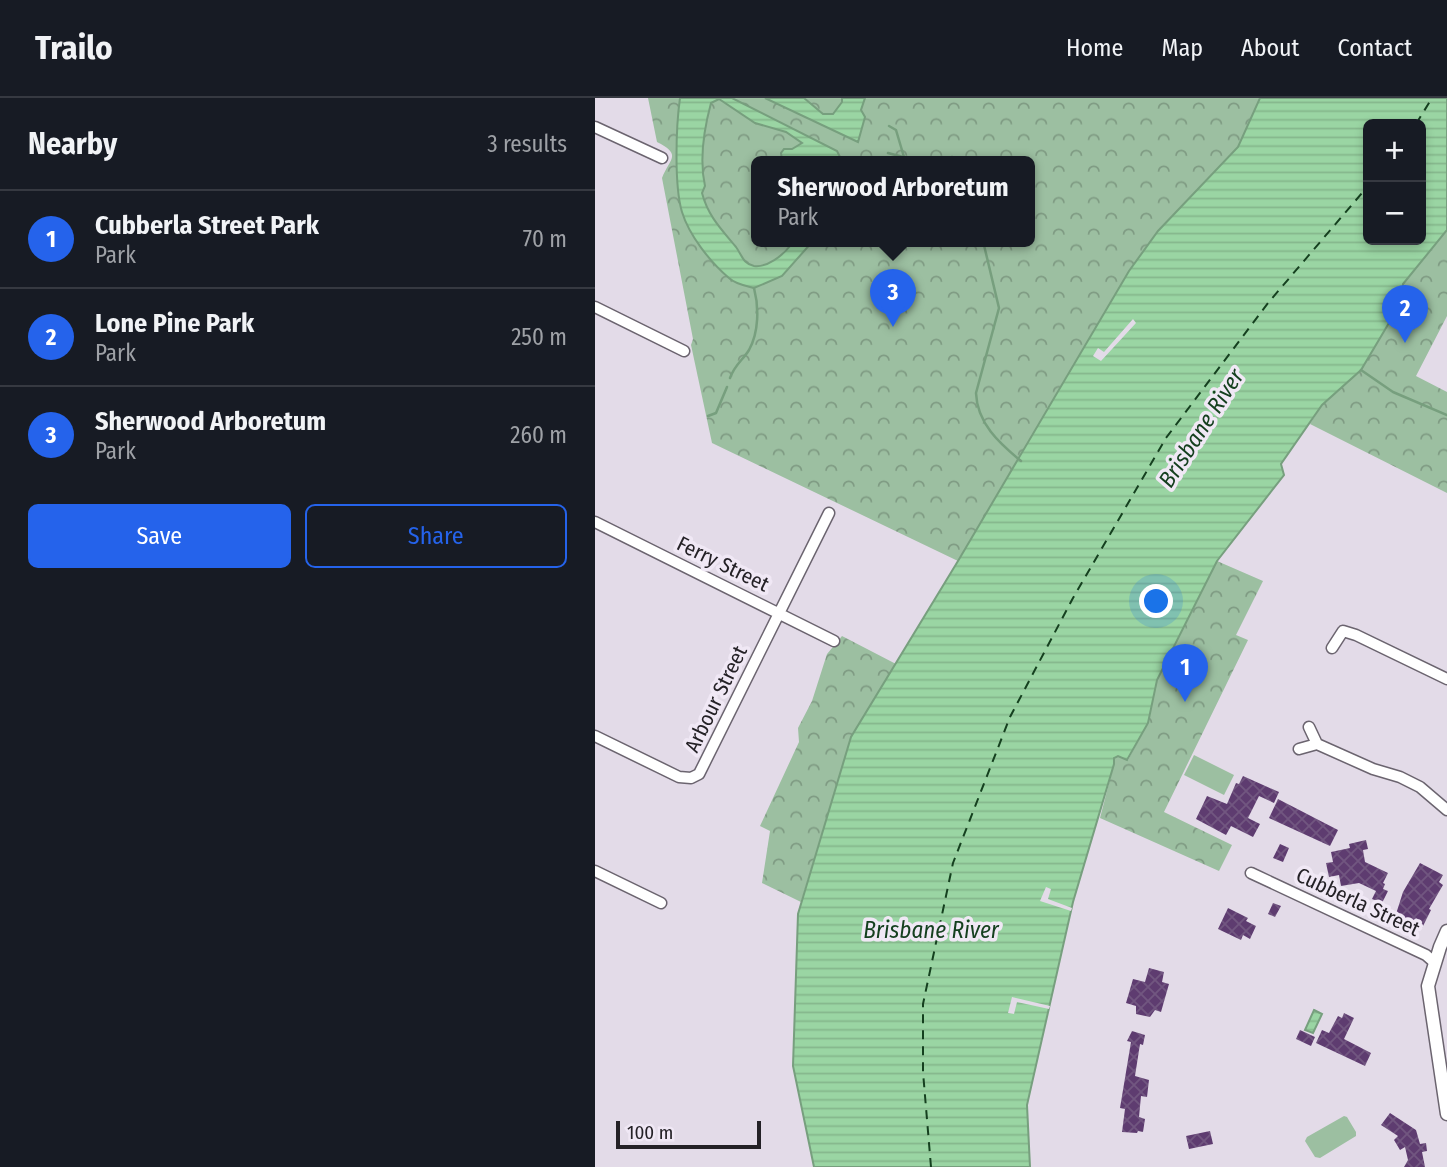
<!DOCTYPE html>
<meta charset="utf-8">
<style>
:root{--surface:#171b24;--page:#20242c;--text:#f1f3f6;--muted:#9ea1a6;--line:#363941;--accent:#2563eb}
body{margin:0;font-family:"Fira Sans Condensed",sans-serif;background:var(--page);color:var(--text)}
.controls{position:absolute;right:21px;top:21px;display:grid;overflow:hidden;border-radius:10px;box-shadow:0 4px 10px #0003}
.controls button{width:63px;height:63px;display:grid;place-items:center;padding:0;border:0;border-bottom:2px solid var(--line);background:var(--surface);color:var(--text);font:35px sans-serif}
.scale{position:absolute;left:21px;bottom:18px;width:145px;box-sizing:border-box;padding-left:7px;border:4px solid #242126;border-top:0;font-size:19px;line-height:24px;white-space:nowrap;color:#242126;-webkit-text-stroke:5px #f0e8f5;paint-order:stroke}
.you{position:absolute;left:562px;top:504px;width:24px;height:24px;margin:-18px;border:5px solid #fff;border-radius:50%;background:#1a73e8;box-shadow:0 0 0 10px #1a73e833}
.badge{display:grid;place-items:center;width:46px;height:46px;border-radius:50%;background:var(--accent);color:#fff;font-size:23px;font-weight:700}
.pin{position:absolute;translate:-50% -58px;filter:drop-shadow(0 2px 4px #0008)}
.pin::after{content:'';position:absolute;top:37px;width:24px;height:21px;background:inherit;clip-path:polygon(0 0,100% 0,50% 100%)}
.popup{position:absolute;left:156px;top:58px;width:284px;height:91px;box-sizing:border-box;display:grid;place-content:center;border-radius:10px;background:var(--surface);filter:drop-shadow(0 2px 5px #0005);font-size:23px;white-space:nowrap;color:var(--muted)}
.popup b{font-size:26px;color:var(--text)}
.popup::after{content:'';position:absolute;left:50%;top:100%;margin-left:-14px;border:14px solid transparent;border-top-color:var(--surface)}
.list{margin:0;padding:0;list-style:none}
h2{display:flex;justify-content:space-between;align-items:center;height:91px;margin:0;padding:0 28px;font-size:30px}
h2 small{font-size:23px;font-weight:400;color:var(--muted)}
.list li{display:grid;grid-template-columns:46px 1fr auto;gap:21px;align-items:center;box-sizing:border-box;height:98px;padding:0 28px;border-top:2px solid var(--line)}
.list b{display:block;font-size:26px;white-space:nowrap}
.list p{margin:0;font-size:23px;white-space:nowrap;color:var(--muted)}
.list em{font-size:23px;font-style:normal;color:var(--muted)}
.actions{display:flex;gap:14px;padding:21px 28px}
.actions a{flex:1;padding:16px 0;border:2px solid var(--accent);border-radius:10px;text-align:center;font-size:24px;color:var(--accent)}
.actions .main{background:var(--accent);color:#fff}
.map{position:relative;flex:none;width:852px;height:1069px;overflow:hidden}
header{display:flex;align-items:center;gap:42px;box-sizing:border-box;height:98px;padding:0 35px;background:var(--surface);border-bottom:2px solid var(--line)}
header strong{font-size:33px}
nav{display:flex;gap:38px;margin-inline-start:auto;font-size:24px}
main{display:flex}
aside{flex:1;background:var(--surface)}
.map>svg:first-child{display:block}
.grass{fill:#9cbfa1}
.park{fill:url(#park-crowns);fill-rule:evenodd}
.water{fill:url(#water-rules);stroke:#779f7e;stroke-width:2;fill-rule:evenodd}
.pier{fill:#e3dbe8}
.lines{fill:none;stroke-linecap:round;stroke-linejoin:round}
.stream{stroke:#779f7e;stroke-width:2.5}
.ferry{stroke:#15401f;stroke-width:2;stroke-dasharray:9 7;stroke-linecap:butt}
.building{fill:url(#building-cross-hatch)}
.minor-casing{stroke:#6b646f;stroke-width:13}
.tertiary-casing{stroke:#6b646f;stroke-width:15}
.minor{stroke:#fff;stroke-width:10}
.tertiary{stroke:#fff;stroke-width:12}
.labels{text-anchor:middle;stroke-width:7;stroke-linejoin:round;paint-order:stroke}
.street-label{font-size:21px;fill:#242126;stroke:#f0e8f5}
.water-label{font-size:23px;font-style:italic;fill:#15401f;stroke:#f0e8f5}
</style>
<header>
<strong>Trailo</strong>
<nav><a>Home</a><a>Map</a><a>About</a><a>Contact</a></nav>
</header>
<main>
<aside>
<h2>Nearby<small>3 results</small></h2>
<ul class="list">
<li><span class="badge">1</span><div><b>Cubberla Street Park</b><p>Park</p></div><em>70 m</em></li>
<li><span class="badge">2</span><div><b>Lone Pine Park</b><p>Park</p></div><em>250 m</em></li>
<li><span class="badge">3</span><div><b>Sherwood Arboretum</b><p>Park</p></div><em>260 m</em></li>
</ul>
<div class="actions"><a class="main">Save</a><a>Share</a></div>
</aside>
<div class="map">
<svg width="852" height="1069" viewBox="0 0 852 1069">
<defs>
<pattern id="park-crowns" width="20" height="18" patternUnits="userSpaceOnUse" patternTransform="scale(1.75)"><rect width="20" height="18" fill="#9cbfa1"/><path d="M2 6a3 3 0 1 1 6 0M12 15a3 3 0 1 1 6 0" fill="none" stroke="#7f9b83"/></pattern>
<pattern id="water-rules" width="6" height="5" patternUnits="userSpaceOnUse" patternTransform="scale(1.75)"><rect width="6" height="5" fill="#9ad5a3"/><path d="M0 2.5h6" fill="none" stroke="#85b78c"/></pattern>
<pattern id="building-cross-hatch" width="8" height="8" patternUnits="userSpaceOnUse" patternTransform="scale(1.75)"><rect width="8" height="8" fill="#5e3c70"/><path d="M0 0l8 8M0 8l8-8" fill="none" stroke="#715680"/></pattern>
</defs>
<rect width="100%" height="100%" fill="#e3dbe8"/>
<path class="grass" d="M 599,657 L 639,677 L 629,697 L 589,677 Z
M 749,1018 L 752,1019 L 761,1034 L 761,1038 L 725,1060 L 720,1059 L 710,1043 L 712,1039 Z"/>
<path class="park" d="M 53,0 L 665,0 L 643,49 L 563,133 L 534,173 L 363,463 L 117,345 L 96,247 L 98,241 L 67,80 C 74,61 88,57 62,44 ZM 162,63 L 434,63 L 434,143 L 162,143 Z
M 852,132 L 852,218 L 821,278 L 852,294 L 852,395 L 715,326 L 727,307 L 766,272 L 807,203 L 808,186 Z
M 622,463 L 668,483 L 641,537 L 653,542 L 569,714 L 637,747 L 624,773 L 505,720 L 519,666 L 519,659 L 523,658 L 533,662 L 553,625 L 562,582 Z
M 247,538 L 301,566 L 256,639 L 206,804 L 167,785 L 175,733 L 165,728 L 204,644 L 203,630 L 217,603 L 232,556 Z"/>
<path class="water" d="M 85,0 L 137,0 L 242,53 L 247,63 L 189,63 L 187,62 L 186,55 L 189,51 L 197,51 L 207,45 L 191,34 L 160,25 L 124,1 L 116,5 C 109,31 104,61 110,88 L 107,95 C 113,118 126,131 141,149 C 147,157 148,166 159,168 C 172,170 188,157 195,148 L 194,143 L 218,143 L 187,178 L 159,190 C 151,188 140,186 134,180 C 115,164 94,137 87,114 C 79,87 81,28 85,0 Z
M 170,0 L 209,0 L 228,16 L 238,16 L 247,4 L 247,0 L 270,0 L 266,12 L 270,19 L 263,44 Z
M 665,0 L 852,0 L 852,132 L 808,186 L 807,203 L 766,272 L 727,307 L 686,366 L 689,377 L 622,463 L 562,582 L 553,625 L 532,662 L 523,658 L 519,660 L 519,666 L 478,804 L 432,1007 L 435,1069 L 219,1069 L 198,968 L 203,816 L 256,639 L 363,463 L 534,173 L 563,133 L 643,49 ZM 773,26 L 826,26 L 826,142 L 773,142 Z
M 719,912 L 727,916 L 718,935 L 710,932 Z"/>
<path class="pier" d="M 538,221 L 541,225 L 506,263 L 498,258 L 503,250 L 509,254 Z
M 451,789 L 456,791 L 453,801 L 477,810 L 476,813 L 445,803 Z
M 417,899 L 455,908 L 454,911 L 422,904 L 419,916 L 413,915 Z"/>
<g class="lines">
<path class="stream" d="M 294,28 L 301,32 L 309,59
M 293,55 L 323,63
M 335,63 L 357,59 L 367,63
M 388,143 L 404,210 L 381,295 C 382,325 404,345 426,363
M 766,272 L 798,294 L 852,317
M 135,280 C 140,266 148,262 154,252 C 164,234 164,209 159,190
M 113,318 L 121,315 L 132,289"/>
<path class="ferry" d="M 821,26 L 837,0
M 336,1069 L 328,974 L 328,906 L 358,765 L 415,619 L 478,500 L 571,340 L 673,205 L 773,88"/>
</g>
<path class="building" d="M 648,678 L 684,694 L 679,705 L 664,698 L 653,720 L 665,726 L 658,739 L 636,728 L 631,737 L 601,721 L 612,698 L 632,706 L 641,685 L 644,686 Z
M 683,701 L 743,732 L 735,748 L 674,720 Z
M 771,742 L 773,751 L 768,752 L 770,764 L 793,775 L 788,785 L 790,786 L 788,791 L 793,793 L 787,805 L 777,801 L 781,793 L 764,785 L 746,788 L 744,777 L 734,779 L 731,765 L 738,764 L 736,754 L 755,750 L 754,746 Z
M 685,746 L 694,750 L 688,764 L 678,760 Z
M 825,765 L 848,777 L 844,784 L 848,787 L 834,811 L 836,812 L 827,830 L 801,816 L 808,794 Z
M 678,805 L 686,808 L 680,819 L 673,816 Z
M 633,810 L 653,820 L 651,823 L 661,828 L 655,841 L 648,837 L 646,842 L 623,831 Z
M 554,870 L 569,874 L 567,884 L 574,886 L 566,914 L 560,912 L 555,919 L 541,916 L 541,908 L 531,905 L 538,881 L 550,884 Z
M 749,915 L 759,920 L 749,941 L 776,955 L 770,968 L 721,945 L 727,932 L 734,935 L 743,918 L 747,920 Z
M 705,932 L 720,939 L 716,948 L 701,941 Z
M 537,933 L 550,937 L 548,947 L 545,946 L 540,978 L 554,982 L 552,999 L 546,998 L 544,1019 L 550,1021 L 548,1034 L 543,1033 L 542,1035 L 527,1034 L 530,1011 L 525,1010 L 536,944 L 532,943 Z
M 795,1015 L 821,1032 L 825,1046 L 831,1045 L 832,1053 L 827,1054 L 830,1069 L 809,1069 L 813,1062 L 810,1049 L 805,1052 L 799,1042 L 803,1038 L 786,1027 Z
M 615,1033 L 618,1046 L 594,1051 L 591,1038 Z"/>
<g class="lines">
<defs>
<path id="minor" d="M 0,29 L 67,60
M 0,209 L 89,253
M 0,424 L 239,543
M 737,550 L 748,533 L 761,537 L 852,581
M 714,629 L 722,646
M 0,638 L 84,679 L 96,680 L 104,676 L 234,415
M 704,651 L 722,646 L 778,671 L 805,679 L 825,689 L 852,712
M 0,773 L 66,805
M 656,775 L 831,857 L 839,864"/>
<path id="tertiary" d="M 852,833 L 845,849 L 833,888 L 852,1016"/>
</defs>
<use href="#minor" class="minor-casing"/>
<use href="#tertiary" class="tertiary-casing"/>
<use href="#minor" class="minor"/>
<use href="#tertiary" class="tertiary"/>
</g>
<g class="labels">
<g class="street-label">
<text transform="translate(128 466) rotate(26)" y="7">Ferry Street</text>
<text transform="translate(121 601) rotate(-64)" y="7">Arbour Street</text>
<text transform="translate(763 804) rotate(25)" y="7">Cubberla Street</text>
</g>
<g class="water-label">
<text transform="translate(606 330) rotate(-57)" y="8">Brisbane River</text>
<text x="336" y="840">Brisbane River</text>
</g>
</g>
</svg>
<div class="controls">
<button>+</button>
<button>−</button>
</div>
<div class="scale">100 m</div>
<div class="you"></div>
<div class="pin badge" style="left:590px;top:604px">1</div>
<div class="pin badge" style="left:810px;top:245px">2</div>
<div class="pin badge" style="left:298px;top:229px">3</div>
<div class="popup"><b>Sherwood Arboretum</b>Park</div>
</div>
</main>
